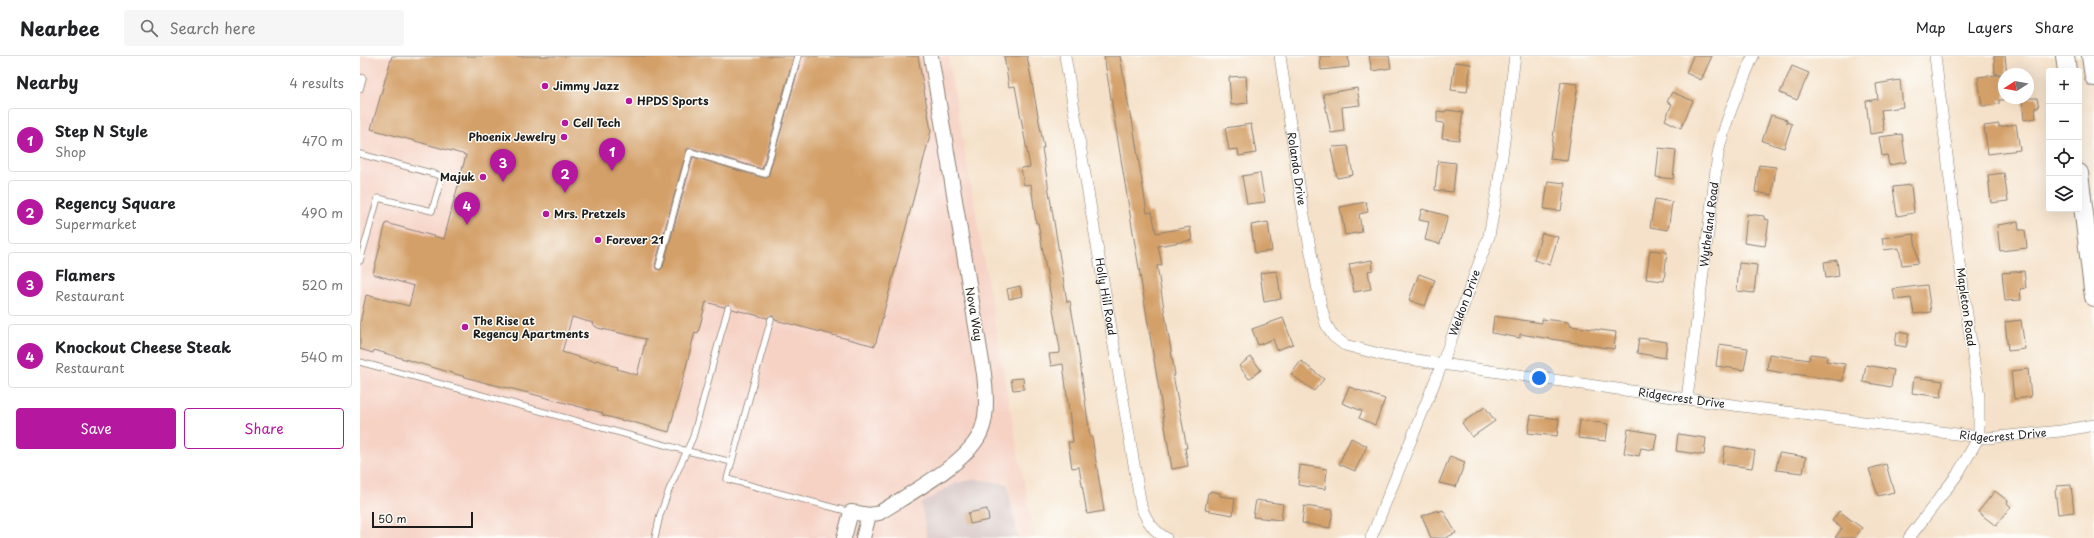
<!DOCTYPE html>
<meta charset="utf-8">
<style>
:root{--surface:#fff;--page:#f6f6f6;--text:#202124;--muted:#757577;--line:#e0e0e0;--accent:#b5179e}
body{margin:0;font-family:"Playpen Sans",sans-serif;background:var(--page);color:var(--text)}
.controls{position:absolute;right:12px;top:12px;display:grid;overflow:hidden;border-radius:4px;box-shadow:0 4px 16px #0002}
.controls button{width:36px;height:36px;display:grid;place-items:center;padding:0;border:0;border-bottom:1px solid var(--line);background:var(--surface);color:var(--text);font:20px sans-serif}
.compass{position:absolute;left:1638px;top:12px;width:36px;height:36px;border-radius:50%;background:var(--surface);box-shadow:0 4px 16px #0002;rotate:259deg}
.scale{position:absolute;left:12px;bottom:10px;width:101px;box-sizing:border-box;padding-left:4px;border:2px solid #1c1c1c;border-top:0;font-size:11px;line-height:14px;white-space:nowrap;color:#1c1c1c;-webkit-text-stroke:3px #fdfcf7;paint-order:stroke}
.you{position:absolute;left:1179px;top:322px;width:14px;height:14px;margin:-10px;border:3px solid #fff;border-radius:50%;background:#1a73e8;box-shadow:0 0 0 6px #1a73e833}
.badge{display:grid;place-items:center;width:26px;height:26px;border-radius:50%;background:var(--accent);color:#fff;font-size:13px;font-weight:700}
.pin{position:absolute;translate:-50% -33px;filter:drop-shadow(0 1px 2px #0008)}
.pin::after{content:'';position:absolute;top:21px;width:14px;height:12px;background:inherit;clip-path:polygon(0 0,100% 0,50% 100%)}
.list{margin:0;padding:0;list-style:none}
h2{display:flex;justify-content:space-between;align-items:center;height:52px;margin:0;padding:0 16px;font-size:17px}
h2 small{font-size:13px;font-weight:400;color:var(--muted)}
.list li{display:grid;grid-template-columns:26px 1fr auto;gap:12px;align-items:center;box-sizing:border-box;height:64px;margin:0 8px 8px;padding:0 8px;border:1px solid var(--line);border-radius:4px}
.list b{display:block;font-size:15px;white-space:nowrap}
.list p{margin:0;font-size:13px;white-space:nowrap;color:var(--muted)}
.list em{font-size:13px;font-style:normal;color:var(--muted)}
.actions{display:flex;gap:8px;padding:12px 16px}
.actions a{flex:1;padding:9px 0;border:1px solid var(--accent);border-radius:4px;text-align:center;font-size:14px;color:var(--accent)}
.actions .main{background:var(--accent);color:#fff}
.icon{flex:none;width:22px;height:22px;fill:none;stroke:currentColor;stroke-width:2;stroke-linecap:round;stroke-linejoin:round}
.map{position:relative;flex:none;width:1734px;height:482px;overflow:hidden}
header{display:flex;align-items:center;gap:24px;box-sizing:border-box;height:56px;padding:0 20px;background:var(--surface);border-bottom:1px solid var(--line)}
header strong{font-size:19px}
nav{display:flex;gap:22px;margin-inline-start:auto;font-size:14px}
.search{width:280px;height:36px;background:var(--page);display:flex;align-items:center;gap:10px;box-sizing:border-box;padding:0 14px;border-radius:4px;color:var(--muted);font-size:15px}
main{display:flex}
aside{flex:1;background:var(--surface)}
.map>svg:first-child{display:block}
.built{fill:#f6d2c5}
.industrial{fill:#d1bfbf}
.building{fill:#d4a069;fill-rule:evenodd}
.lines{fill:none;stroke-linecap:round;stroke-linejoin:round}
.service-casing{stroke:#887e72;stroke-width:7}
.minor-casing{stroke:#887e72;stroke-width:12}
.tertiary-casing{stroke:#887e72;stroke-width:16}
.primary-casing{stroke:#887e72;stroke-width:20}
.service{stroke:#fff;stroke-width:5.5}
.minor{stroke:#fff;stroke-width:11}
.tertiary{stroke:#fff;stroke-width:14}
.primary{stroke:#fff;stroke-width:18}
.poi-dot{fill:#b5179e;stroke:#fdfcf7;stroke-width:1.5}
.labels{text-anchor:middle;stroke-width:3;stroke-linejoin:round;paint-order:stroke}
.poi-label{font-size:11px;font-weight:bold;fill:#1c1c1c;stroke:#fdfcf7;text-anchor:start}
.street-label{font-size:11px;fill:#1c1c1c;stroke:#fdfcf7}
</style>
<header>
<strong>Nearbee</strong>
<div class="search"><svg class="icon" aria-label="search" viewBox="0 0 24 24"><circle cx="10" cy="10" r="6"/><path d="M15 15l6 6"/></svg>Search here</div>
<nav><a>Map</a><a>Layers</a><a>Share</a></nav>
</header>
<main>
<aside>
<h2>Nearby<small>4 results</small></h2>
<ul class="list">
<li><span class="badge">1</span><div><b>Step N Style</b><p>Shop</p></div><em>470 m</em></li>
<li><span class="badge">2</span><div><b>Regency Square</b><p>Supermarket</p></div><em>490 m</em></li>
<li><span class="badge">3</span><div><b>Flamers</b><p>Restaurant</p></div><em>520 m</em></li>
<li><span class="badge">4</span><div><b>Knockout Cheese Steak</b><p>Restaurant</p></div><em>540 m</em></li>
</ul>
<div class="actions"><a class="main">Save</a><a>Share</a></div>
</aside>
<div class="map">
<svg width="1734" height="482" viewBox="0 0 1734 482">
<rect width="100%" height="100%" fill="#fdfcf7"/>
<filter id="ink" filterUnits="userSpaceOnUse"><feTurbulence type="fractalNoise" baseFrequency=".025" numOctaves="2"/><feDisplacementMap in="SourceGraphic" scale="8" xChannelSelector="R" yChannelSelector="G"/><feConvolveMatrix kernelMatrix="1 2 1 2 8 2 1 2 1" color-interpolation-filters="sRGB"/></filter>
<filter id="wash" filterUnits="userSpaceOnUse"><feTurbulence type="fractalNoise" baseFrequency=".012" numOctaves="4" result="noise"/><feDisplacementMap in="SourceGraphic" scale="16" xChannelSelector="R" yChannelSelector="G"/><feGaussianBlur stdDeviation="0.9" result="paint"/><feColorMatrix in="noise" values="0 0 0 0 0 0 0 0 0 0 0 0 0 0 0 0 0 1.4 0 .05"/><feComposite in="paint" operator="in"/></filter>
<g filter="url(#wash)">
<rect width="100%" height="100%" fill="#f5e1c9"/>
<path class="built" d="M 0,0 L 588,0 L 650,353 L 675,482 L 16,482 L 0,479 Z"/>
<path class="industrial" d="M 616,423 L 647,428 L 658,482 L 567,482 L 561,448 L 596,427 Z"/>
<g id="blocks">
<path class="building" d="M 32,0 L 434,0 L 402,113 L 331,92 L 327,93 L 295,209 L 296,213 L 300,214 L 303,211 L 333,101 L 404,122 L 408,121 L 442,0 L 558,0 L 571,75 L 515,290 L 415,264 L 412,259 L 407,262 L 372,253 L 369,248 L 364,251 L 346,246 L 338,277 L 335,276 L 309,376 L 265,364 L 264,365 L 242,359 L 243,357 L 157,334 L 126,327 L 14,294 L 13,297 L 0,293 L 0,267 L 6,239 L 49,250 L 54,230 L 13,218 L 26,167 L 84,183 L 106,99 L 11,73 ZM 212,261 L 233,267 L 232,268 L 238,272 L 286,283 L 277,319 L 257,313 L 258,311 L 250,309 L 250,308 L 236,304 L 236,305 L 228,304 L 202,296 Z
M 644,0 L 667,0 L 684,92 L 682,92 L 707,246 L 710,245 L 718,291 L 730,381 L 732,381 L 744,455 L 727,458 L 719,411 L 712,412 L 708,386 L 713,386 L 703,308 L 691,310 L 689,298 L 700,297 L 700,293 L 678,167 L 676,167 L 671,128 L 664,129 L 661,112 L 670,111 L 655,30 L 649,31 Z
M 744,0 L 760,0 L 771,64 L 772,63 L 787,157 L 792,156 L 796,177 L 830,171 L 832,184 L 798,190 L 802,209 L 797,210 L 815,319 L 813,319 L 827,392 L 825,392 L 828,410 L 812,413 Z
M 960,0 L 988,0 L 989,11 L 961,14 Z
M 1009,0 L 1029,0 L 1031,12 L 1012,15 Z
M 1333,0 L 1352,0 L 1341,24 L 1326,17 Z
M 1634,0 L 1645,0 L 1647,18 L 1635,18 Z
M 1095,6 L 1111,8 L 1107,36 L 1091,34 Z
M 1432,10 L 1449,17 L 1437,44 L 1420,37 Z
M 1644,18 L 1644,44 L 1639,44 L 1639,48 L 1622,50 L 1618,21 Z
M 886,20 L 888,47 L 871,49 L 869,21 Z
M 1540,24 L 1543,51 L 1521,54 L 1524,76 L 1510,78 L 1506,45 L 1518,43 L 1516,28 Z
M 1201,26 L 1218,28 L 1207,105 L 1190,103 Z
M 997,32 L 1000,49 L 982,51 L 984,75 L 971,77 L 963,38 Z
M 1312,36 L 1333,45 L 1321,72 L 1305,64 L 1312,48 L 1307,46 Z
M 1662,42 L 1677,42 L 1679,51 L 1675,52 L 1676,62 L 1664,64 Z
M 1086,54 L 1103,56 L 1099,84 L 1082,82 L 1084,67 L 1077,66 L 1077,55 L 1085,56 Z
M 1411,59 L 1427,64 L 1426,66 L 1432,68 L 1424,92 L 1402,85 Z
M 891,68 L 896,97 L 879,100 L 878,93 L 869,94 L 865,72 Z
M 1639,68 L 1639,71 L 1656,68 L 1660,94 L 1628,98 L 1624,70 Z
M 1542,78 L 1546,106 L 1529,109 L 1527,99 L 1522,100 L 1519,81 Z
M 988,90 L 993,119 L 977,122 L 971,93 L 973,91 Z
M 1299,92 L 1316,94 L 1313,123 L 1296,121 Z
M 1078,105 L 1096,107 L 1093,136 L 1075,134 Z
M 1399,109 L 1416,111 L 1412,139 L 1395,136 Z
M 900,117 L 905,146 L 887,148 L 882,120 Z
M 1644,117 L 1648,145 L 1631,147 L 1628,119 Z
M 1188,125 L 1205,127 L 1201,155 L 1184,153 Z
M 1551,129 L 1554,157 L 1537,160 L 1533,131 Z
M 1295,143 L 1312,146 L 1308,174 L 1290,171 Z
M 1006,146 L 1008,156 L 999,158 L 1002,176 L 985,179 L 980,151 Z
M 1062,153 L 1088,160 L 1080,188 L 1065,184 L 1069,166 L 1059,164 Z
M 1387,158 L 1404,160 L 1404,163 L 1409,164 L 1405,190 L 1384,187 Z
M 908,166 L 912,195 L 895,197 L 891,169 Z
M 1658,166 L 1659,174 L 1665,174 L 1667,192 L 1640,195 L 1637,169 Z
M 1182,177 L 1198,181 L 1190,209 L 1174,204 Z
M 1554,178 L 1558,207 L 1542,209 L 1539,192 L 1524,194 L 1522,182 Z
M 1290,194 L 1307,196 L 1304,225 L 1286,223 Z
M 1012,204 L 1013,214 L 1008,215 L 1011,233 L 994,236 L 989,208 Z
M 1477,204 L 1479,220 L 1466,222 L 1464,206 Z
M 1379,207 L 1397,209 L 1394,237 L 1377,235 Z
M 917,215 L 921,243 L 904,246 L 900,217 Z
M 1664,215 L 1666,232 L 1660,233 L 1661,244 L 1645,245 L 1642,217 Z
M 1059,218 L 1075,224 L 1065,250 L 1049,244 Z
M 1567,229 L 1571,256 L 1554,258 L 1551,242 L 1535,244 L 1533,233 Z
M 660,230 L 662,240 L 649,243 L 647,233 Z
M 1134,260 L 1182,267 L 1182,263 L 1208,266 L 1210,270 L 1256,276 L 1254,293 L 1160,278 L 1160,282 L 1132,277 Z
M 923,262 L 933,288 L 917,294 L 913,283 L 898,289 L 892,273 Z
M 1661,264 L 1665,293 L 1648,295 L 1645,266 Z
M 1537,276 L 1549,278 L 1546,291 L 1535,289 Z
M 1279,282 L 1307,286 L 1305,302 L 1277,297 Z
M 1359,288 L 1388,292 L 1384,314 L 1356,310 Z
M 1409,298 L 1449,304 L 1450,298 L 1467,300 L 1466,305 L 1485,308 L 1483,325 L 1434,318 L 1434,319 L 1407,314 Z
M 891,301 L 901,314 L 889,323 L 879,310 Z
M 941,305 L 964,323 L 954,335 L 931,318 Z
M 1506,309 L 1534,314 L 1531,331 L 1503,326 Z
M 1668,313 L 1671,341 L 1654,343 L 1651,315 Z
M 1554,321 L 1583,325 L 1581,341 L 1552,337 Z
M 663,322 L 664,333 L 653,334 L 651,323 Z
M 989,331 L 1025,343 L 1015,369 L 999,362 L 1002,355 L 982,347 Z
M 1125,351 L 1135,365 L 1112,381 L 1102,367 Z
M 1171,359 L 1199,363 L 1197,380 L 1168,377 Z
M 1220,364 L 1248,368 L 1246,385 L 1218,382 Z
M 1268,373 L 1297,378 L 1294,394 L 1281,392 L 1279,400 L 1264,397 Z
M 1318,378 L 1346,382 L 1344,399 L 1316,395 Z
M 991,382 L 1007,390 L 995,415 L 979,408 Z
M 1365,390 L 1395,395 L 1392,412 L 1362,408 Z
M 1419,397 L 1446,401 L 1443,417 L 1416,414 Z
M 1090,400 L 1105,406 L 1096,431 L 1079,427 Z
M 1526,408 L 1534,436 L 1518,440 L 1509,413 Z
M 940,409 L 967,413 L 965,433 L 938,429 Z
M 1711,429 L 1714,456 L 1698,458 L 1695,434 L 1697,433 L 1697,430 Z
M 850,435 L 860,437 L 860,440 L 875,442 L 873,459 L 845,454 L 848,437 L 850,437 Z
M 1635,435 L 1648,445 L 1647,447 L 1651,451 L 1636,470 L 1618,456 Z
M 896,444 L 923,448 L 921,464 L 893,461 Z
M 944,450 L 973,454 L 970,472 L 942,467 Z
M 627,453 L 629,464 L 610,468 L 608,457 Z
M 1078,454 L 1078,456 L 1083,454 L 1096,477 L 1085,482 L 1071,482 L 1062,460 Z
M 1479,455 L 1502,472 L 1495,482 L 1475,482 L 1482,472 L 1472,465 Z"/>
</g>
</g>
<g filter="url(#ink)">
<use href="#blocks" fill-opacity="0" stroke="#887e72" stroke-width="1"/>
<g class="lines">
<defs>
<path id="service" d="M 0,21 L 3,22 L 0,33
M 0,98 L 82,120 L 72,155 L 18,142 L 0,205
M 299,210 L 330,96 L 405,118 L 438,0
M 411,263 L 367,423 L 490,456
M 0,306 L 327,395 L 372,406
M 295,482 L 300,459 L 309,434 L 333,381 L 368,252"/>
<g id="minor">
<path id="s1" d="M 705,0 L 781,450 C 786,464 793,475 806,482"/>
<path id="s2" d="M 920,0 L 942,149 L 961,250 L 966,268 L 973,280 L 985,289 L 1023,299 L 1082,308 L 1327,343 L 1627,382 L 1701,375 L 1734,369"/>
<path id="s3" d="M 1327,343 L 1358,98 C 1365,63 1380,32 1393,0"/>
<path id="s4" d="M 1011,482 L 1082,308 L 1129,180 L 1138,131 L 1155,0"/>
<path d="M 1549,482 L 1597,419 L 1619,381 L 1619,341 L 1603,232 L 1575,0"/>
</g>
<path id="tertiary" d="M 484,482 L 491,456 L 509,459 L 519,457 C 548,438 611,406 622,373 C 628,356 626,336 624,318 L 571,0
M 503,482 L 509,459"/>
<path id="primary" d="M 1705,0 L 1707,15
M 1731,0 L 1734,21
M 1719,117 L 1734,241"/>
</defs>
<use href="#service" class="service-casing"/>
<use href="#minor" class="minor-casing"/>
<use href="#tertiary" class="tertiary-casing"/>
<use href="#primary" class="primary-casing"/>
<use href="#service" class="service"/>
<use href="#minor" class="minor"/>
<use href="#tertiary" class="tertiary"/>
<use href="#primary" class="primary"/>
</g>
</g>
<g class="poi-dot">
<circle cx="185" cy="30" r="4"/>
<circle cx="269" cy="45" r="4"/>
<circle cx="205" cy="67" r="4"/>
<circle cx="204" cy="81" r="4"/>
<circle cx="123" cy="121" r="4"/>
<circle cx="186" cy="158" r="4"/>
<circle cx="238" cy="184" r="4"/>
<circle cx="105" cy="271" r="4"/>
</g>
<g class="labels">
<g class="poi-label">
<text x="193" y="34">Jimmy Jazz</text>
<text x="277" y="49">HPDS Sports</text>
<text x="213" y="71">Cell Tech</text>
<text x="196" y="85" text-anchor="end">Phoenix Jewelry</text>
<text x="115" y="125" text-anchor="end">Majuk</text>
<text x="194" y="162">Mrs. Pretzels</text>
<text x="246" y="188">Forever 21</text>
<text x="113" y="269">The Rise at<tspan x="113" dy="13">Regency Apartments</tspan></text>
</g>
<g class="street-label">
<text dy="4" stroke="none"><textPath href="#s2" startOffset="114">Rolando Drive</textPath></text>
<text dy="4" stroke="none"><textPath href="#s3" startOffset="176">Wytheland Road</textPath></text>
<text dy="4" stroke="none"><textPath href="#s1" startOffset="244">Holly Hill Road</textPath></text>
<text dy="4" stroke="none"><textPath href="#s4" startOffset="253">Weldon Drive</textPath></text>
<text transform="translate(1606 251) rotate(82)" y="4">Mapleton Road</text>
<text transform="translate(614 258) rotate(80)" y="4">Nova Way</text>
<text dy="4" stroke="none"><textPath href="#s2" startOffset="642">Ridgecrest Drive</textPath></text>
<text dy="4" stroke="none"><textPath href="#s2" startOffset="966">Ridgecrest Drive</textPath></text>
</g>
</g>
</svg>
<div class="controls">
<button>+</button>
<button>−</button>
<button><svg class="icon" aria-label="locate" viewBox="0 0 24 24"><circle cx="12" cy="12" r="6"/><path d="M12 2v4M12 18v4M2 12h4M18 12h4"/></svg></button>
<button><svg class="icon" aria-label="layers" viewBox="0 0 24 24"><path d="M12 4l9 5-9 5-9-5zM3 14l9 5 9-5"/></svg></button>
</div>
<svg class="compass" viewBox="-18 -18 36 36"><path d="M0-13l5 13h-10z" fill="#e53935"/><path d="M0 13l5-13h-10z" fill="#757577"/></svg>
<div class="scale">50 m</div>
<div class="you"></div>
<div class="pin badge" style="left:252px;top:115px">1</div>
<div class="pin badge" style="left:205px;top:137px">2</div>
<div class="pin badge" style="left:143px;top:126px">3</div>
<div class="pin badge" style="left:107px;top:169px">4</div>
</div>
</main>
